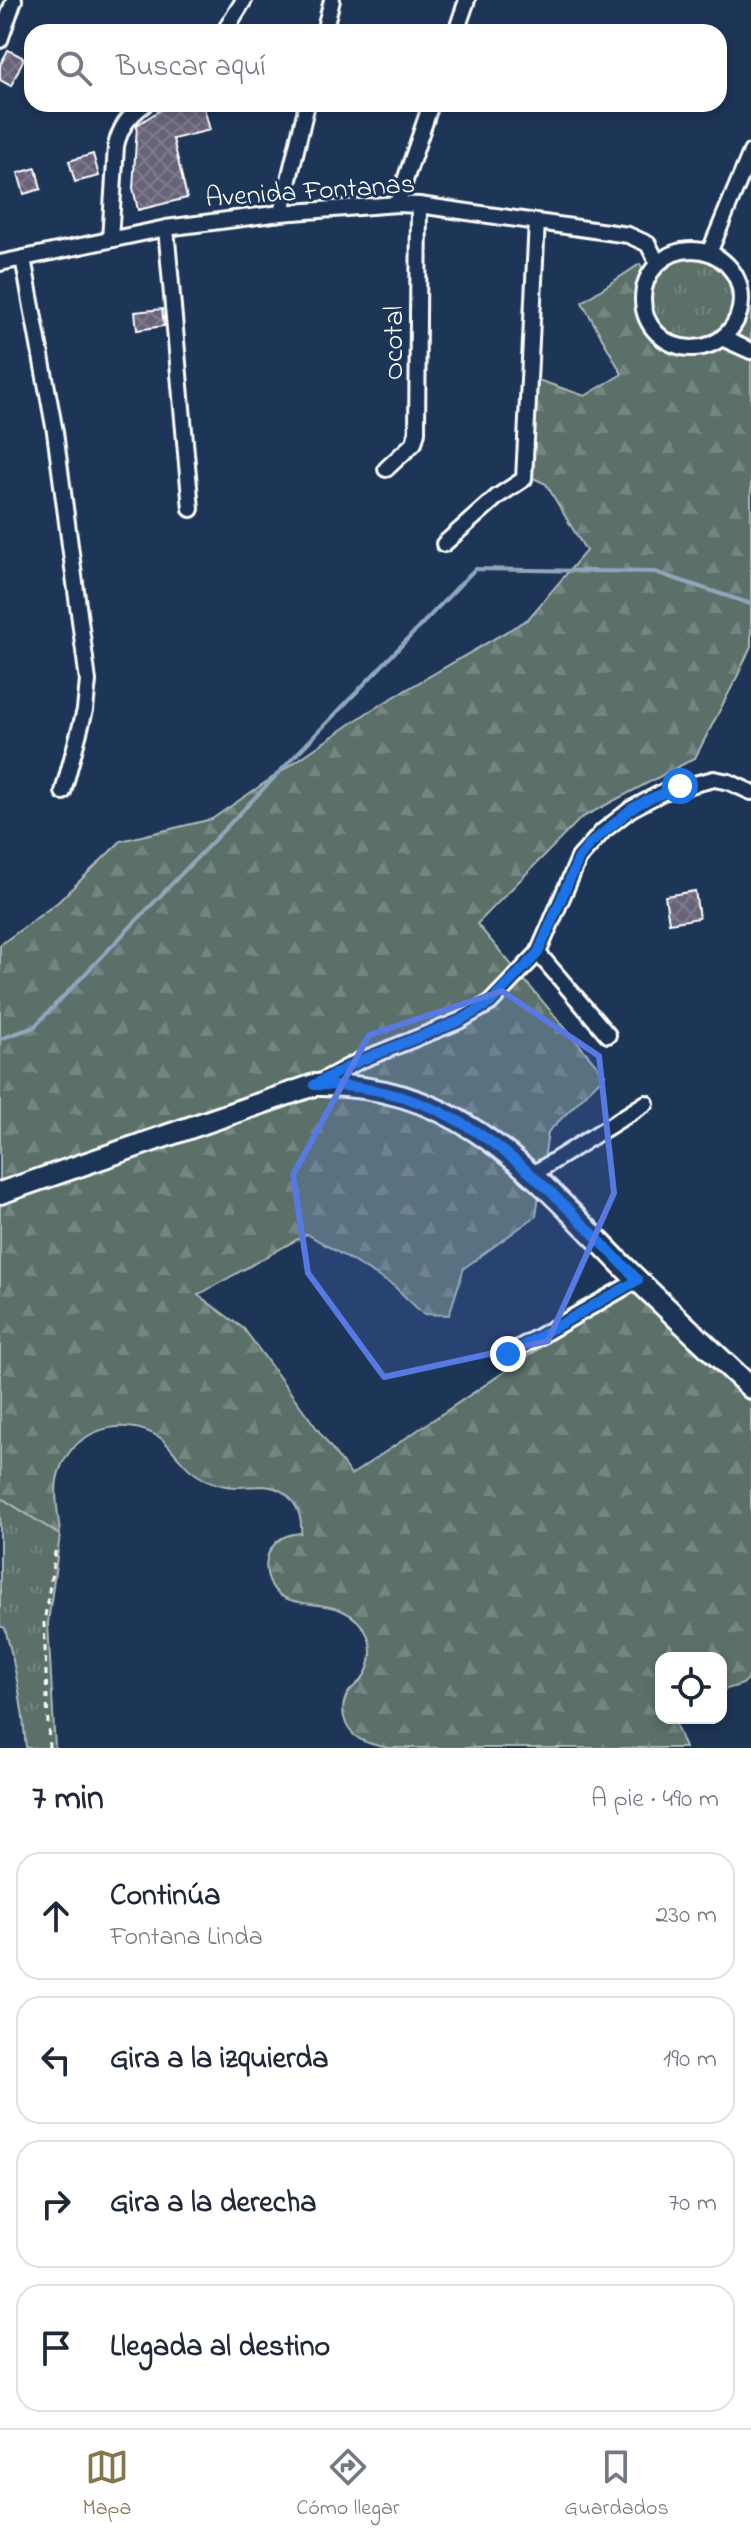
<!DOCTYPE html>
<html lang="es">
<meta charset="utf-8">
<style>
:root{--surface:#fff;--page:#f2f2f3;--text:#1f2937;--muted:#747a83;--line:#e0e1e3;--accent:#84754c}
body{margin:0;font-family:"Indie Flower",sans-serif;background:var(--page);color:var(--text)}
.controls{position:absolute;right:24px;bottom:24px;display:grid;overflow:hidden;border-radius:16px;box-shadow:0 4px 12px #0003}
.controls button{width:72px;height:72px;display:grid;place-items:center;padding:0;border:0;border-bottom:2px solid var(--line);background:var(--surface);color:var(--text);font:40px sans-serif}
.stop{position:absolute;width:24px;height:24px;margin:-18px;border:6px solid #1a73e8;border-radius:50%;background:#fff}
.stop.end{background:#1a73e8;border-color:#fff;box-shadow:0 2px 8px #0008}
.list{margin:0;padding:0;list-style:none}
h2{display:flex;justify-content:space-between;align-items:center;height:104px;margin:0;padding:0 32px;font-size:34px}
h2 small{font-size:26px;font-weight:400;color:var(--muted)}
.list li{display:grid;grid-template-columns:52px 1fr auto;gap:24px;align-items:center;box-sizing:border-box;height:128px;margin:0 16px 16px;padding:0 16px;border:2px solid var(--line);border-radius:24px}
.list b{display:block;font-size:30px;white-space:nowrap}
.list p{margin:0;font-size:26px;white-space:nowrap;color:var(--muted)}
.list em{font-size:26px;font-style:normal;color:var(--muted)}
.icon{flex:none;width:44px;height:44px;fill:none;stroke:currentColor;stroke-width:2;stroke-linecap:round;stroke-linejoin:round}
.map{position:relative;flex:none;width:751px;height:1748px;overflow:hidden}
.search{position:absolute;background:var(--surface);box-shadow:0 4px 12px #0003;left:24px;right:24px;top:24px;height:88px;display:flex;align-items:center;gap:20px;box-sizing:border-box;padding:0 28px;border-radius:24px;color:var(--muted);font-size:30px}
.sheet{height:680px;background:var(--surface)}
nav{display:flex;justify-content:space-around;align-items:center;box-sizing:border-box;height:112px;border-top:2px solid var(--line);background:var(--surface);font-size:22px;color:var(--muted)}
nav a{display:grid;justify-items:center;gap:4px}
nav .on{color:var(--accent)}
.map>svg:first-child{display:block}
.grass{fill:url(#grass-tufts);stroke:#aeb8b5;stroke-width:2}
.forest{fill:url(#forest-firs);stroke:#aeb8b5;stroke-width:2}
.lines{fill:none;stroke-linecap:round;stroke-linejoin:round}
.stream{stroke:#90a7bb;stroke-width:4}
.building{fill:url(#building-cross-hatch);stroke:#fff;stroke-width:2}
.minor-casing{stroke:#fff;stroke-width:20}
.secondary-casing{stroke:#fff;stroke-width:26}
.path{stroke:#fff;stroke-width:3;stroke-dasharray:6 6;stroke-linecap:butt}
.minor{stroke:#1d3557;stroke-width:14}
.secondary{stroke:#1d3557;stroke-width:20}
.route{stroke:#1a73e8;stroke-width:10}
.marked{fill:#567ae2;fill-opacity:0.2;stroke:#567ae2;stroke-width:6;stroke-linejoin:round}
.labels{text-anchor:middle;stroke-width:6;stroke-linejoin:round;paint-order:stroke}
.street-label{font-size:28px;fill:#fff;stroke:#1d3557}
</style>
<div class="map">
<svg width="751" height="1748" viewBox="0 0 751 1748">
<defs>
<pattern id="grass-tufts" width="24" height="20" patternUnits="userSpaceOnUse" patternTransform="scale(2)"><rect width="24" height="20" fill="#5c706b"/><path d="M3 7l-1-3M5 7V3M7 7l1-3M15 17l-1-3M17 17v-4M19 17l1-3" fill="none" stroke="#748581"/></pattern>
<pattern id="forest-firs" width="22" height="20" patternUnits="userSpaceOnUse" patternTransform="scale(2)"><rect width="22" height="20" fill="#5c706b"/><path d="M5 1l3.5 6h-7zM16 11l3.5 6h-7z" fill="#748581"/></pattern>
<pattern id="building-cross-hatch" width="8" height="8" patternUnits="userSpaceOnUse" patternTransform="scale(2)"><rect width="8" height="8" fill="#686378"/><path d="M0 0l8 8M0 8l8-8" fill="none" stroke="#7f7a8c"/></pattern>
</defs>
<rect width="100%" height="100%" fill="#1d3557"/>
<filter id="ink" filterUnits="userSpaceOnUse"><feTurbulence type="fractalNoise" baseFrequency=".0125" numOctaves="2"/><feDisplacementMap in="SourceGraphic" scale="16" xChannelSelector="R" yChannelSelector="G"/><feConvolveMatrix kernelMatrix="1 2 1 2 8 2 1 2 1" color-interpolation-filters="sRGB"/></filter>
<g filter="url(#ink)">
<path class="grass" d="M 695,253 C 725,258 736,274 739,304 L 751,309 L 751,348 L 724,336 C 635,377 616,257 695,253 Z
M 0,1497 L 60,1535 L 48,1623 L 55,1748 L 26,1748 C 23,1707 16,1668 5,1628 L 0,1626 Z"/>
<path class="forest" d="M 640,264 L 647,275 C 632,329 672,363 722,339 L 751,352 L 751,646 L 738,675 L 695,758 L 581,818 L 477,924 L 605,1075 L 548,1132 L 536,1216 L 464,1268 L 449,1315 L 423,1314 L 394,1286 L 307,1234 L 198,1295 L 244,1329 L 351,1475 L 635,1284 L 751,1393 L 751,1675 L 743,1684 L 721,1691 L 721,1658 L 661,1658 L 661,1718 L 673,1718 L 685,1748 L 387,1748 C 377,1745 366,1744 358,1738 C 344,1729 339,1709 347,1695 C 350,1689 355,1686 359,1682 C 371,1670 374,1652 368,1636 C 363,1625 354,1616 343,1611 C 317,1599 274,1612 267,1573 C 265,1563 267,1552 274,1545 C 281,1536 291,1534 301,1533 C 303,1510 289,1487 263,1486 C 249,1486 235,1489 221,1485 C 204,1481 190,1472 180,1459 C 172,1451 168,1443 159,1437 C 119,1413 66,1433 57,1480 C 54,1498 59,1516 60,1535 L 0,1497 L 0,945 L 58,902 L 121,841 L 212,819 L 368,712 L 528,619 L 586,551 L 546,484 L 529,476 L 532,378 L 585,396 L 622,374 L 582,302 Z"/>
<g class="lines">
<path class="stream" d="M 0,1039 L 34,1027 L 475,569 L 655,572 L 751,604"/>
</g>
<path class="building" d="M 8,50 L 24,58 L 11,86 L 0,80 L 0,65 Z
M 177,104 L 203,104 L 210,130 L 173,139 L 187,198 L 138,210 L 133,188 L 137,125 L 165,107 Z
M 93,154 L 99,176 L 75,182 L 69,161 Z
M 36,168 L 41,189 L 24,194 L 18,173 Z
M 162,309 L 164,326 L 137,330 L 135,312 Z
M 695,891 L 699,918 L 669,923 L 665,896 Z"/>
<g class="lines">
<defs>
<path id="minor" d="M 224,32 L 244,0
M 324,32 L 332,0
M 456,32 L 467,0
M 0,40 L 14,0
M 397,204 L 431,104
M 281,213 L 307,104
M 166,228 L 191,509
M 110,240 L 116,146 C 120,127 129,116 145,104
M643 299a49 49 0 1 1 98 0a49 49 0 1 1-98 0Z
M 709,253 L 751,152
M 23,258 L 55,432 L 88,681 L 85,710 L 63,792
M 0,263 L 166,228 L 281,213 L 397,204 L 419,205 L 628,235 L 648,244 L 658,264
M 722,338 L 751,351
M 386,469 L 414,443 L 417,432 L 419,205
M 444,544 L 498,496 L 524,479 L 537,221
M 538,953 L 608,1035
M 314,1085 L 359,1061 L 459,1021 L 490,1003 L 538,953 L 579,858 L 603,831 L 631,809 L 663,792 L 714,779 L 729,782 L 751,792
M 533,1174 L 646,1103
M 508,1354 L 638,1280"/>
<path id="secondary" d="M 0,1193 L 314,1085 C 457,1082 531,1172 623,1266 C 665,1307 708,1347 751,1388"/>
</defs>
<use href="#minor" class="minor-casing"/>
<use href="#secondary" class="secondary-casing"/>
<path class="path" d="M 49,1748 L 44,1623 L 56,1546"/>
<use href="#minor" class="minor"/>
<use href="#secondary" class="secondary"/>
</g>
</g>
<g class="lines" filter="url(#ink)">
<path class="route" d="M 508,1354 L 638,1280 C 541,1183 463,1082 314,1085 L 359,1061 L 459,1021 L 490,1003 L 538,953 L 579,858 L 590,844 L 631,809 L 647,800 L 680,786"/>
</g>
<path class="marked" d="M 502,991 L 599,1056 L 614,1193 L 548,1341 L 384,1377 L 308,1273 L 293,1175 L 369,1035 Z"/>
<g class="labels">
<g class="street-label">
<text transform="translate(310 189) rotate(-4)" y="10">Avenida Fontanas</text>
<text transform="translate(392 343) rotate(-90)" y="10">Ocotal</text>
</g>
</g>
</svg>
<div class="controls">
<button><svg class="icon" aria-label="locate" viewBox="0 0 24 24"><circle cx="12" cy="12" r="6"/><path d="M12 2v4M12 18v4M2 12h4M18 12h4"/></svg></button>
</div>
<div class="stop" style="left:680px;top:786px"></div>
<div class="stop end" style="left:508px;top:1354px"></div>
<div class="search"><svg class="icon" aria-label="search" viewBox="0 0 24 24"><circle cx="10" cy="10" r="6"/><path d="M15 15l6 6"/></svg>Buscar aquí</div>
</div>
<section class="sheet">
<h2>7 min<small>A pie · 490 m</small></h2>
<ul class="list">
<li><svg class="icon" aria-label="ahead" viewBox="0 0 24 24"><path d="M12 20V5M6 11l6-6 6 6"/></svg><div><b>Continúa</b><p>Fontana Linda</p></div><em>230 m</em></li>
<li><svg class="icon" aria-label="left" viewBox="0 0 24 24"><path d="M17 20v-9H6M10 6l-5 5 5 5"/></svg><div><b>Gira a la izquierda</b></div><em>190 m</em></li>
<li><svg class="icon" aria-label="right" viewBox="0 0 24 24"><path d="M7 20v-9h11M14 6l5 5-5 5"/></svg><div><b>Gira a la derecha</b></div><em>70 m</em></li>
<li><svg class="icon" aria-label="arrive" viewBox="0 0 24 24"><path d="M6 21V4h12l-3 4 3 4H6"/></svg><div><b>Llegada al destino</b></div></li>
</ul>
</section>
<nav>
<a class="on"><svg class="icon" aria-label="map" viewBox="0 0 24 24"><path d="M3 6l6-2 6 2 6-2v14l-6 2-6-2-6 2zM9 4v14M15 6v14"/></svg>Mapa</a>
<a><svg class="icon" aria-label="directions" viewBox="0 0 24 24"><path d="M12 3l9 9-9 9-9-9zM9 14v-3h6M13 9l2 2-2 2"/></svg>Cómo llegar</a>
<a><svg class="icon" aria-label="saved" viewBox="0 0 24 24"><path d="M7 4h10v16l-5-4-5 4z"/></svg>Guardados</a>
</nav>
